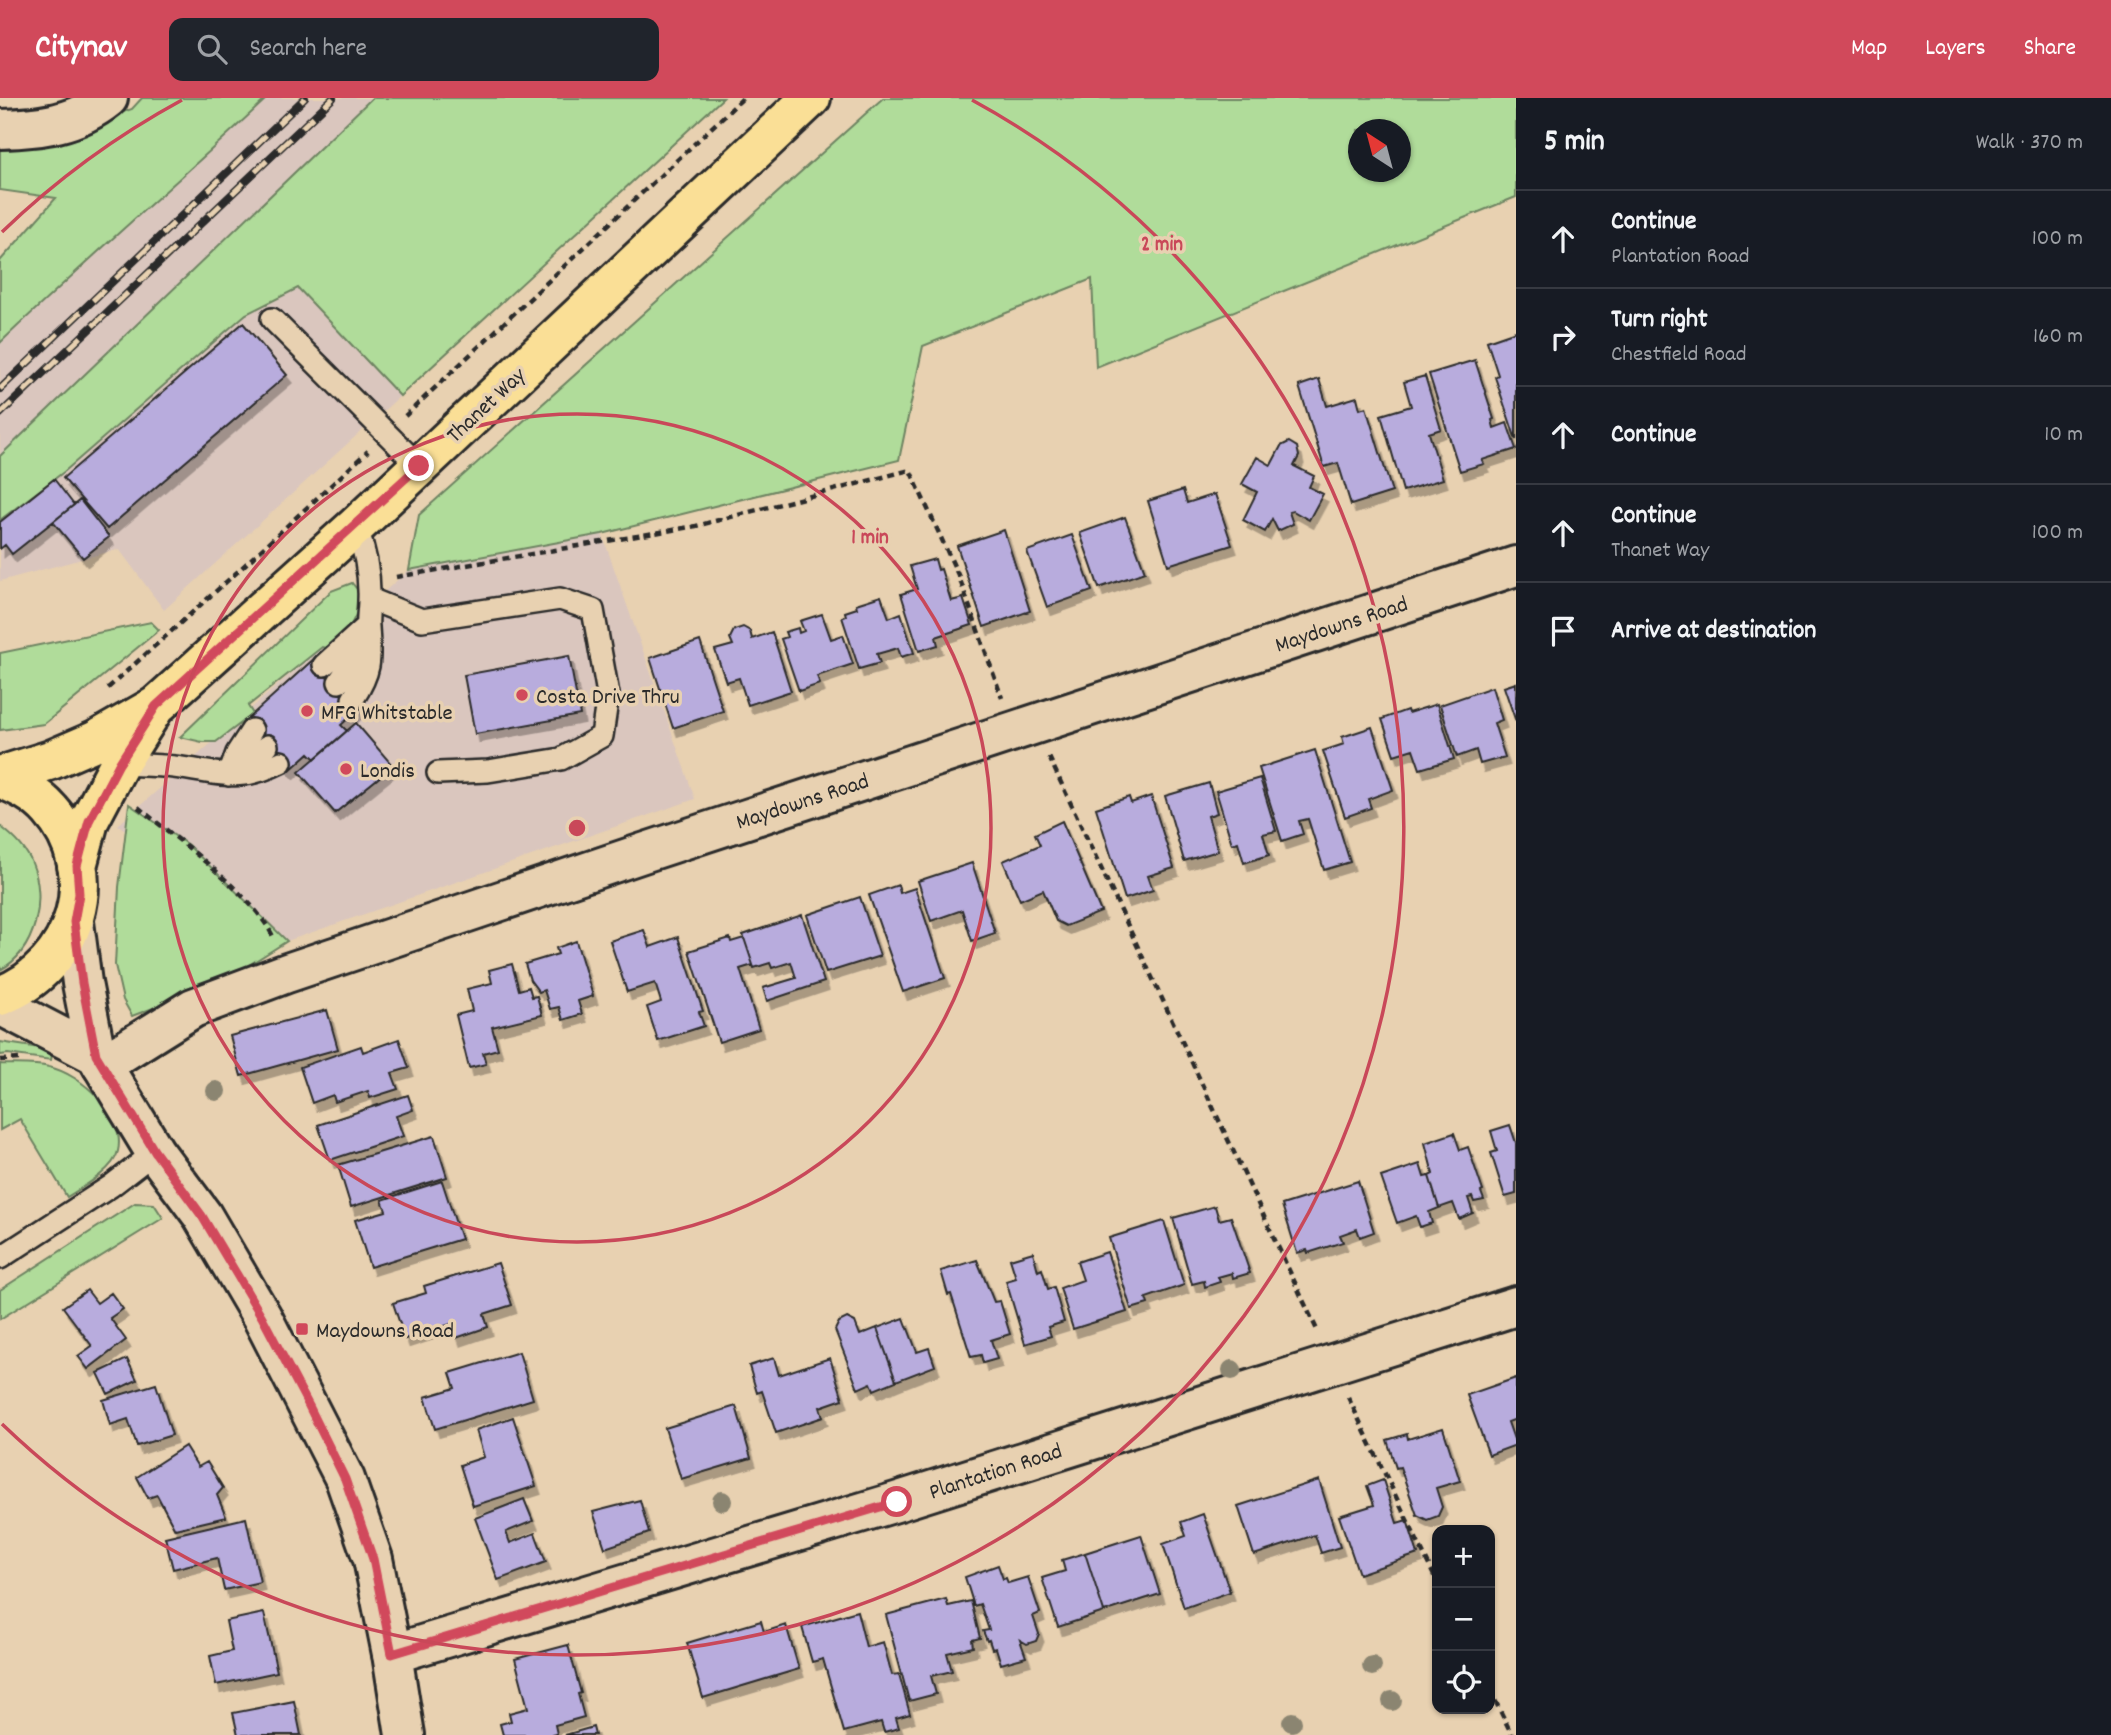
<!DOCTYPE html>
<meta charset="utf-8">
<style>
:root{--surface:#171b24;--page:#20242c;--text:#f1f3f6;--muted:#9ea1a6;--line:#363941;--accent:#d1495b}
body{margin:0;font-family:Dekko,sans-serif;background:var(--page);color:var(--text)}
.controls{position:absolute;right:21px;bottom:21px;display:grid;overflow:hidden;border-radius:14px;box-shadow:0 2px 5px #0004}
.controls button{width:63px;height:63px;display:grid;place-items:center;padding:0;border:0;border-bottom:2px solid var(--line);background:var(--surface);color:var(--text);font:35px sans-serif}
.compass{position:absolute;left:1348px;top:21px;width:63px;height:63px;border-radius:50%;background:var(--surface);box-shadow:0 2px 5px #0004;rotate:324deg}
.stop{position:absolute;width:21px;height:21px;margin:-16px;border:5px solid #d1495b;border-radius:50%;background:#fff}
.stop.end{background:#d1495b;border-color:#fff;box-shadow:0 2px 7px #0008}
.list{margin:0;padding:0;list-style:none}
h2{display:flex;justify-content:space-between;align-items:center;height:91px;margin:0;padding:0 28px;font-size:30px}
h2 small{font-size:23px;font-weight:400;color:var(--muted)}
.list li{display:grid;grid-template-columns:46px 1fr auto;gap:21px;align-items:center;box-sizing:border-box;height:98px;padding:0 28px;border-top:2px solid var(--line)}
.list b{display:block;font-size:26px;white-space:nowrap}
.list p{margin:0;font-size:23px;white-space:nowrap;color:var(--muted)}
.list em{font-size:23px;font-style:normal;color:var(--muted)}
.icon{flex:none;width:38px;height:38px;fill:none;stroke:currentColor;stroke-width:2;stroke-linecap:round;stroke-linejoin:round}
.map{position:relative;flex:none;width:1516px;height:1637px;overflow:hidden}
header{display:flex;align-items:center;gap:42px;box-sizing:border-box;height:98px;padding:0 35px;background:var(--accent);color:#fff}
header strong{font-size:33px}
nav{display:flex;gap:38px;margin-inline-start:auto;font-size:24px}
.search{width:490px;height:63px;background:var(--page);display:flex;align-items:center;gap:18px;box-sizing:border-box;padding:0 24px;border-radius:14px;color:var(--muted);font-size:26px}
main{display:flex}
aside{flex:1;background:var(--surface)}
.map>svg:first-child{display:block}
.built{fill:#dac6be}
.green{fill:#b0dc9a;stroke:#6e8462;stroke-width:2;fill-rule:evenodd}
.building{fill:#b8acdd;stroke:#2b2b2b;stroke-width:2;filter:url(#shadow)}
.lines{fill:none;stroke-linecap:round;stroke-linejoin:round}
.service-casing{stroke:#2b2b2b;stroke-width:26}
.minor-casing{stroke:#2b2b2b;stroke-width:44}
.tertiary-casing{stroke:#2b2b2b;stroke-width:44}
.primary-casing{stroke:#2b2b2b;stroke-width:44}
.path{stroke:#2b2b2b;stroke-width:4.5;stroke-dasharray:7 5;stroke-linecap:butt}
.service{stroke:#e8d1b1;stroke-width:21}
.minor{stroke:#e8d1b1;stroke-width:38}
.tertiary{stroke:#e8d1b1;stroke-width:38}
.primary{stroke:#fadf96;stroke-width:38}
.rail-casing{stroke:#2b2b2b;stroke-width:8}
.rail{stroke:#e8d1b1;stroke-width:5;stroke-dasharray:16;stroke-linecap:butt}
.tree{fill:#8b8571}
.route{stroke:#d1495b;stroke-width:9}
.ring{fill:none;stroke:#c94859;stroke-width:3.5}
.poi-dot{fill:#d1495b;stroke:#e8d1b1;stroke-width:2.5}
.labels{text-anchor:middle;stroke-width:7;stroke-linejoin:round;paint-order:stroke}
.street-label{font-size:23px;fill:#2b2b2b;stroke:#e8d1b1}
.poi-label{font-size:23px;fill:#2b2b2b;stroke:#e8d1b1;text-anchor:start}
.centre{fill:#c94859;stroke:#e8d1b1;stroke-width:3.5}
.ring-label{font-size:21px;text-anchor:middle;font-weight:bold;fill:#c94859;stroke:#e8d1b1;stroke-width:7;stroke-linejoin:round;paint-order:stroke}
</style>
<header>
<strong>Citynav</strong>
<div class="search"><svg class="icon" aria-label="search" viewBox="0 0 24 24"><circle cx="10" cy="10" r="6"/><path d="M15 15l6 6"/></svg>Search here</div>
<nav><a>Map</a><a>Layers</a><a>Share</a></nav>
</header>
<main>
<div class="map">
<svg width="1516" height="1637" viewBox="0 0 1516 1637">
<defs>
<filter id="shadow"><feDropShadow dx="4.5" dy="8" stdDeviation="0" flood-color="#0004"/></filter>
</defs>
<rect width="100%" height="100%" fill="#e8d1b1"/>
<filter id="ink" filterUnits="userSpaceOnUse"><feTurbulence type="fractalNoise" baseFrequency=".0143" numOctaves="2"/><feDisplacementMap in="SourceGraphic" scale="14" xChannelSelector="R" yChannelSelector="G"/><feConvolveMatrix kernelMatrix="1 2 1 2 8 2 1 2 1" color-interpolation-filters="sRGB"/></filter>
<g filter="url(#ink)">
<path class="built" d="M 142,0 L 461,0 L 299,189 L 400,298 L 164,512 L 119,451 L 0,483 L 0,163 L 56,100 L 0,92 L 57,37 L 132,11 Z
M 602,436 L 695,701 L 287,843 L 118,727 L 409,472 Z"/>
<path class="green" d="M 142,0 L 267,0 C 179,83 87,161 0,245 L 0,163 L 56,100 L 0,92 L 0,39 L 57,37 L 132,11 Z
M 372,0 L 723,0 L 400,298 L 298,190 L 246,216 L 65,373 L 0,422 L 0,358 Z
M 883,0 L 1516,0 L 1516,99 L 1096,269 L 1092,181 L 923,248 L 899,362 L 602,436 L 409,472 L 419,417 ZM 1358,32 L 1400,32 L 1400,74 L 1358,74 Z
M 352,485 L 360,495 C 360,518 346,537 329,551 L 322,549 L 248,608 L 253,616 L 216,644 L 202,644 L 180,639 L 331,493 Z
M 151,524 L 159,532 L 44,626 L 0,632 L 0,555 Z
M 129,706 L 188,747 L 287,843 L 222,884 L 132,918 L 123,902 L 115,867 L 119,789 Z
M 0,728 C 13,738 26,750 32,765 C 47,801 36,853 0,872 Z
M 0,944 L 53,952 L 51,962 L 8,956 L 0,957 Z
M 0,966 C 15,967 34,965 49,969 C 81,976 126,1017 118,1053 C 114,1072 83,1089 67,1099 L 20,1021 L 0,1032 Z
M 135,1105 L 154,1106 L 163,1120 L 0,1221 L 0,1192 Z"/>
<path class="building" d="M 243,225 L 287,277 L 107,431 L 63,380 Z
M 1516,233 L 1516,342 L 1495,279 L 1498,277 L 1487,243 Z
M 1475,262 L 1494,321 L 1492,322 L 1494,330 L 1507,325 L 1516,351 L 1482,362 L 1484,366 L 1460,373 L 1429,276 Z
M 1425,278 L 1441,331 L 1429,335 L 1443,381 L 1403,393 L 1381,317 L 1411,308 L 1404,284 Z
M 1319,281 L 1327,308 L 1357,299 L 1360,311 L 1366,309 L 1392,394 L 1351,407 L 1338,365 L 1324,369 L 1299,288 Z
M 1289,344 L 1297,349 L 1299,358 L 1294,368 L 1314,378 L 1309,389 L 1323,396 L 1309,422 L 1293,413 L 1289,414 L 1293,426 L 1278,433 L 1272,421 L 1265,434 L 1243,422 L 1257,394 L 1242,386 L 1257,359 L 1271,367 L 1281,348 Z
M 54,381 L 74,407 L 12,456 L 5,447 L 0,451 L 0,424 Z
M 1183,392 L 1187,405 L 1215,396 L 1232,447 L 1168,467 L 1148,403 Z
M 80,402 L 109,439 L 83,460 L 53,424 Z
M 1125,419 L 1145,474 L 1099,490 L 1080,435 Z
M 1004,432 L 1030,513 L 984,529 L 957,448 Z
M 1072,437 L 1092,493 L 1047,509 L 1027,453 Z
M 935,461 L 938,472 L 941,471 L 951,503 L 963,500 L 972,527 L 936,539 L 938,547 L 919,553 L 901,496 L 917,491 L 910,468 Z
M 881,498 L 889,520 L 901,515 L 914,555 L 901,559 L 898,550 L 877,556 L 880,565 L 859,571 L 842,519 L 846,518 L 845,514 L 857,510 L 856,506 Z
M 822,516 L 831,541 L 843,537 L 853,566 L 817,578 L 820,586 L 799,593 L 781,541 L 787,539 L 785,534 L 798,530 L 799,535 L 804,533 L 800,523 Z
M 743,529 L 750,533 L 752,541 L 772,534 L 791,593 L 748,607 L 739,580 L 726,584 L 715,552 L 733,547 L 730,540 L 734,532 Z
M 700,543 L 723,613 L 673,630 L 650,560 Z
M 569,558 L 580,617 L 475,636 L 464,577 Z
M 316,559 L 361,609 L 341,627 L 347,633 L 315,661 L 309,655 L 289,673 L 245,623 Z
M 1516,585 L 1516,624 L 1504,589 Z
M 1492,589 L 1502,622 L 1494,625 L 1505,659 L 1480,666 L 1476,652 L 1457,659 L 1440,607 Z
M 1437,606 L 1454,661 L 1420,671 L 1413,651 L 1394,657 L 1382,621 L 1407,612 L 1408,615 Z
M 356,625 L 393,668 L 335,715 L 299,674 Z
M 1372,629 L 1393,692 L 1368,701 L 1371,710 L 1345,719 L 1323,653 L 1344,646 L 1342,639 Z
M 1315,652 L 1350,764 L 1324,772 L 1308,721 L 1299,723 L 1303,736 L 1282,743 L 1259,670 Z
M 1260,680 L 1276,733 L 1263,736 L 1269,757 L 1244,765 L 1238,744 L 1232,746 L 1216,693 Z
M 1209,685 L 1217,715 L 1208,718 L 1218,753 L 1184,763 L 1165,698 Z
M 1151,698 L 1174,770 L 1148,778 L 1153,792 L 1125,801 L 1096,710 L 1129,699 L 1131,705 Z
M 1062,723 L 1101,814 L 1066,828 L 1056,823 L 1043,792 L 1020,802 L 1003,763 L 1040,747 L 1035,736 Z
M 972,765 L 995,835 L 972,843 L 962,812 L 931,823 L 918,783 Z
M 898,787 L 900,795 L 915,790 L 945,880 L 903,894 L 869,797 Z
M 860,799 L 880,858 L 826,875 L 807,817 Z
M 802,817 L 824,884 L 767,903 L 763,890 L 796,880 L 791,864 L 772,870 L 770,865 L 754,870 L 743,837 Z
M 644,832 L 650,849 L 678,839 L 703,913 L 699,914 L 704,928 L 658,943 L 647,909 L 661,904 L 655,885 L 627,894 L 610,843 Z
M 730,840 L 731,844 L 744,840 L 753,867 L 740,871 L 759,931 L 719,944 L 689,853 Z
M 576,843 L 593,898 L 578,903 L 582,916 L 563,922 L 559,909 L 550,911 L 544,892 L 539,894 L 530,882 L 525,866 L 558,856 L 556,850 Z
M 512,866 L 519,892 L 529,889 L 532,899 L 537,898 L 542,917 L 492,929 L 498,951 L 483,955 L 486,966 L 469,970 L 456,917 L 472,913 L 467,891 L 492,885 L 489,872 Z
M 327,912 L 338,951 L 241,978 L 230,938 Z
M 399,941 L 409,970 L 392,975 L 398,991 L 370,1000 L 368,993 L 335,1004 L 333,997 L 312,1005 L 300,969 L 361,948 L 363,954 Z
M 408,997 L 413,1012 L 396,1018 L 403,1038 L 330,1062 L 318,1027 Z
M 1510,1027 L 1516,1045 L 1516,1096 L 1505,1099 L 1491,1055 L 1497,1053 L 1491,1033 Z
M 1454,1035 L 1460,1052 L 1468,1049 L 1483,1093 L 1481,1094 L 1484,1102 L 1474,1104 L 1472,1099 L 1468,1100 L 1473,1115 L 1459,1121 L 1453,1105 L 1439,1110 L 1429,1078 L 1433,1076 L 1425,1045 Z
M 434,1038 L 447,1079 L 351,1109 L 338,1067 Z
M 1420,1066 L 1424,1079 L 1429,1078 L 1439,1110 L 1429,1114 L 1432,1125 L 1420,1129 L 1416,1118 L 1397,1125 L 1381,1079 Z
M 442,1083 L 461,1141 L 370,1169 L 355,1122 L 386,1113 L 382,1102 Z
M 1358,1083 L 1374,1134 L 1360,1139 L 1357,1131 L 1340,1137 L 1343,1144 L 1308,1155 L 1307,1152 L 1297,1155 L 1282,1107 Z
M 1215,1108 L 1219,1122 L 1231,1119 L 1250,1175 L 1233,1180 L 1232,1175 L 1218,1179 L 1220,1184 L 1205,1189 L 1204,1183 L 1192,1186 L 1173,1120 Z
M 1164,1123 L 1184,1187 L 1146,1200 L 1148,1206 L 1131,1211 L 1109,1140 Z
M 1033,1154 L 1038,1173 L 1042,1171 L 1048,1191 L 1054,1189 L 1064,1224 L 1048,1229 L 1051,1238 L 1025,1246 L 1006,1183 L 1016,1180 L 1010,1161 Z
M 1107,1154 L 1127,1214 L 1073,1231 L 1060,1190 L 1083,1182 L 1077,1164 Z
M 977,1162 L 994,1204 L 1000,1203 L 1010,1236 L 991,1242 L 997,1261 L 983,1265 L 981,1257 L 971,1259 L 951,1196 L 948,1197 L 941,1173 Z
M 498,1165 L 512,1207 L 484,1216 L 488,1229 L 456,1240 L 451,1226 L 405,1241 L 393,1205 L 426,1195 L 424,1188 Z
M 87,1192 L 97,1205 L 111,1195 L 123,1211 L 110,1220 L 126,1242 L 88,1271 L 78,1258 L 92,1248 L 63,1209 Z
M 847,1220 L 855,1224 L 860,1237 L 877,1230 L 896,1283 L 874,1292 L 871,1285 L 858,1291 L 835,1232 L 839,1224 Z
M 904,1220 L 917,1254 L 929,1250 L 935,1268 L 896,1283 L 877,1230 Z
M 519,1254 L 533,1301 L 435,1331 L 425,1299 L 455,1290 L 450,1275 Z
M 774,1260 L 779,1277 L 830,1260 L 843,1301 L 820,1309 L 823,1319 L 776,1335 L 762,1293 L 757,1295 L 749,1268 Z
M 127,1261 L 137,1282 L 108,1296 L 98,1275 Z
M 1516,1280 L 1516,1321 L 1508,1324 L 1516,1347 L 1489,1357 L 1467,1297 Z
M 156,1286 L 172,1337 L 137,1348 L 128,1321 L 110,1327 L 103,1302 Z
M 736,1308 L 751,1360 L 681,1381 L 665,1330 Z
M 513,1319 L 536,1388 L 473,1408 L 460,1367 L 484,1359 L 476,1332 Z
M 1443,1330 L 1460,1383 L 1436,1390 L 1442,1409 L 1438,1418 L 1427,1422 L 1417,1417 L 1400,1369 L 1396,1370 L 1387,1342 L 1407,1336 L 1408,1341 Z
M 185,1348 L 198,1369 L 207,1364 L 223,1390 L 217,1397 L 226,1419 L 175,1431 L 157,1397 L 148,1400 L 137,1379 Z
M 1319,1382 L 1340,1449 L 1321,1455 L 1315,1437 L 1254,1457 L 1238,1408 Z
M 1383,1382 L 1397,1425 L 1407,1422 L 1418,1456 L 1359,1476 L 1339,1418 L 1374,1407 L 1367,1388 Z
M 524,1401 L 533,1423 L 506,1434 L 510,1445 L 535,1435 L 546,1464 L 498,1482 L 475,1420 Z
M 640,1402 L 649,1435 L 605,1450 L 593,1414 Z
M 1203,1416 L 1230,1494 L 1184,1510 L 1163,1446 L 1186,1438 L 1181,1424 Z
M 246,1420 L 260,1484 L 224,1492 L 217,1460 L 173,1471 L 165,1439 Z
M 1141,1437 L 1160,1496 L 1104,1514 L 1085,1455 Z
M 1085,1455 L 1104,1514 L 1058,1529 L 1042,1480 L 1065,1473 L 1062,1462 Z
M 998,1467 L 1003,1481 L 1006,1480 L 1008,1485 L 1028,1479 L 1040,1515 L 1033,1518 L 1039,1536 L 1036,1543 L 1027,1546 L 1020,1542 L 1026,1559 L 1001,1566 L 996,1550 L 992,1551 L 989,1542 L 987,1543 L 983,1533 L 989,1532 L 980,1506 L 974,1508 L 965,1479 Z
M 946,1501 L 948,1508 L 971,1503 L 980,1540 L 972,1542 L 973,1549 L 947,1555 L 952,1573 L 931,1578 L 936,1596 L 909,1603 L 886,1517 Z
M 857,1513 L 866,1549 L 883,1544 L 892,1577 L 899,1576 L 910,1616 L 896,1620 L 899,1630 L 884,1634 L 881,1624 L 844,1634 L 823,1561 L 812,1564 L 802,1529 Z
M 264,1515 L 277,1574 L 216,1587 L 210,1558 L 232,1553 L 226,1523 Z
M 761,1523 L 764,1534 L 786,1527 L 799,1571 L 703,1600 L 687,1545 Z
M 568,1547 L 581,1595 L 578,1596 L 584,1619 L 555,1627 L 557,1636 L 553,1637 L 503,1637 L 500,1626 L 511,1623 L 509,1615 L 528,1610 L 515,1561 Z
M 294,1603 L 301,1637 L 238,1637 L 233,1615 Z
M 593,1629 L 595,1637 L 565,1637 Z"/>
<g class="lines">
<defs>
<path id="service" d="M 272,221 L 419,368
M 370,501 L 422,522 L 560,501 L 593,512 L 608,596 L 602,638 L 561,661 L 488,673 L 438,675
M 324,567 L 366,529
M 339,584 L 356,559 L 364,536
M 353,601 C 372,572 370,561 368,529 C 367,520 369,511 369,502 C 370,476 365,452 356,428
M 119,666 C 137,667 156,667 174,669 C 219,674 238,686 281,664
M 229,677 L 237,655 L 252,632
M 229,677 L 267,648
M 0,1160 L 111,1088 L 155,1054"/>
<path id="minor" d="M 0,31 C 41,30 76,26 108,0
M 102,967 L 193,910 L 287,875 L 643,755 L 1516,468
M 392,1556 L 896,1404 L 1516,1208"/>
<path id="tertiary" d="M 74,824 L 82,885 L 96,957 L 155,1054 L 202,1117 L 262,1219 L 345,1381 L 373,1461 L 392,1556 L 405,1637
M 0,907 L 96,957"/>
<path id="primary" d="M 0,678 L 51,662 L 95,643 L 156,608 L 356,428 L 811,0
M 0,680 C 19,688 36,696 50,712 C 106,775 76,869 0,898
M 77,768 L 89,723 L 119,666 L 153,612"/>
</defs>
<use href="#service" class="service-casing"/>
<use href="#minor" class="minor-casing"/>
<use href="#tertiary" class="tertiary-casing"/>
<use href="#primary" class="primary-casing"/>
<path class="path" d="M 405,318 L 743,0
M 396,479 L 696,428 L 910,372 L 959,479 L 1002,600
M 108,590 L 235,476 L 368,353
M 1049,659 L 1318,1234
M 138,709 C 174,739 258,800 274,841
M 0,962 L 21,961
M 1348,1299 L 1437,1484
M 1490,1592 L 1512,1637"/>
<use href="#service" class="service"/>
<use href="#minor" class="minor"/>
<use href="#tertiary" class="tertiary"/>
<use href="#primary" class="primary"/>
<defs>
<path id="rail" d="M 0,291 L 305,0
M 0,316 L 333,0"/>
</defs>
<use href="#rail" class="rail-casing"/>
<use href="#rail" class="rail"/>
</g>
<g class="tree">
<circle cx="216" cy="993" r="10"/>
<circle cx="1232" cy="1272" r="10"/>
<circle cx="722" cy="1403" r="10"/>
<circle cx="1372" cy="1568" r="10"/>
<circle cx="1392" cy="1603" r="10"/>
<circle cx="1292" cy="1624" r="10"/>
</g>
</g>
<g class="lines" filter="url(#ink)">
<path class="route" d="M 419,368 L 156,608 L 119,666 L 89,723 L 77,768 L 79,796 L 74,824 L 82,885 L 96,957 L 155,1054 L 202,1118 L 262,1219 L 309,1308 L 345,1381 L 373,1461 L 392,1556 L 897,1404"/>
</g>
<g class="ring">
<circle cx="577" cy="730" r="414"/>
<path d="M2 134A828 828 0 0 1 182 2M972 2A828 828 0 1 1 2 1326"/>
</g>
<g class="poi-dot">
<circle cx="522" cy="597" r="7"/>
<circle cx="307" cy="613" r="7"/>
<circle cx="346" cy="671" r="7"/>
<rect x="295" y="1224" width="14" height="14" rx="3.5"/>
</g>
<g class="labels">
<g class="street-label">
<text transform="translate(485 306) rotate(-43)" y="8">Thanet Way</text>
<text transform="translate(1341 525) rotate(-18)" y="8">Maydowns Road</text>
<text transform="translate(802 702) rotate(-18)" y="8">Maydowns Road</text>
<text transform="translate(995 1372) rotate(-18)" y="8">Plantation Road</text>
</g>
<g class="poi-label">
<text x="536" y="605">Costa Drive Thru</text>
<text x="321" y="621">MFG Whitstable</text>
<text x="360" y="679">Londis</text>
<text x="316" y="1239">Maydowns Road</text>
</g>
</g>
<circle cx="577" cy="730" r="10" class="centre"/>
<g class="ring-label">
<text x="1162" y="152">2 min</text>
<text x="870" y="445">1 min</text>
</g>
</svg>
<div class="controls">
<button>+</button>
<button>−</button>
<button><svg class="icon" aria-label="locate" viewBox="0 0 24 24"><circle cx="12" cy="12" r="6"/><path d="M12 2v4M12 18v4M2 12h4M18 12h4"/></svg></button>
</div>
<svg class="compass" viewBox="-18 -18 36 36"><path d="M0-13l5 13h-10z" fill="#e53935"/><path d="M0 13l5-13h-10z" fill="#9ea1a6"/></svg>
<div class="stop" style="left:897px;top:1404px"></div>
<div class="stop end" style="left:419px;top:368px"></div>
</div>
<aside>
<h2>5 min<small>Walk · 370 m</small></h2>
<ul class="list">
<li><svg class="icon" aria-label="ahead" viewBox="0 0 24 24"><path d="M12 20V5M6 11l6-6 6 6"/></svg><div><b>Continue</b><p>Plantation Road</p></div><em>100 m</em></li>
<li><svg class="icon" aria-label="right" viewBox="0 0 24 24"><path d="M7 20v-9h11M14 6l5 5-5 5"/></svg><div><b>Turn right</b><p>Chestfield Road</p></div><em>160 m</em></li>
<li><svg class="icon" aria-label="ahead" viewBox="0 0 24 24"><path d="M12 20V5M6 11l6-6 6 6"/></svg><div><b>Continue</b></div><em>10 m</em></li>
<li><svg class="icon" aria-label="ahead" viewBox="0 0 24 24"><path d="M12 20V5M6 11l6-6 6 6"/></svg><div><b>Continue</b><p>Thanet Way</p></div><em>100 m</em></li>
<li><svg class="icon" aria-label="arrive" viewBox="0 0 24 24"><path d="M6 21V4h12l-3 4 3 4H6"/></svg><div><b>Arrive at destination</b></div></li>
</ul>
</aside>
</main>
